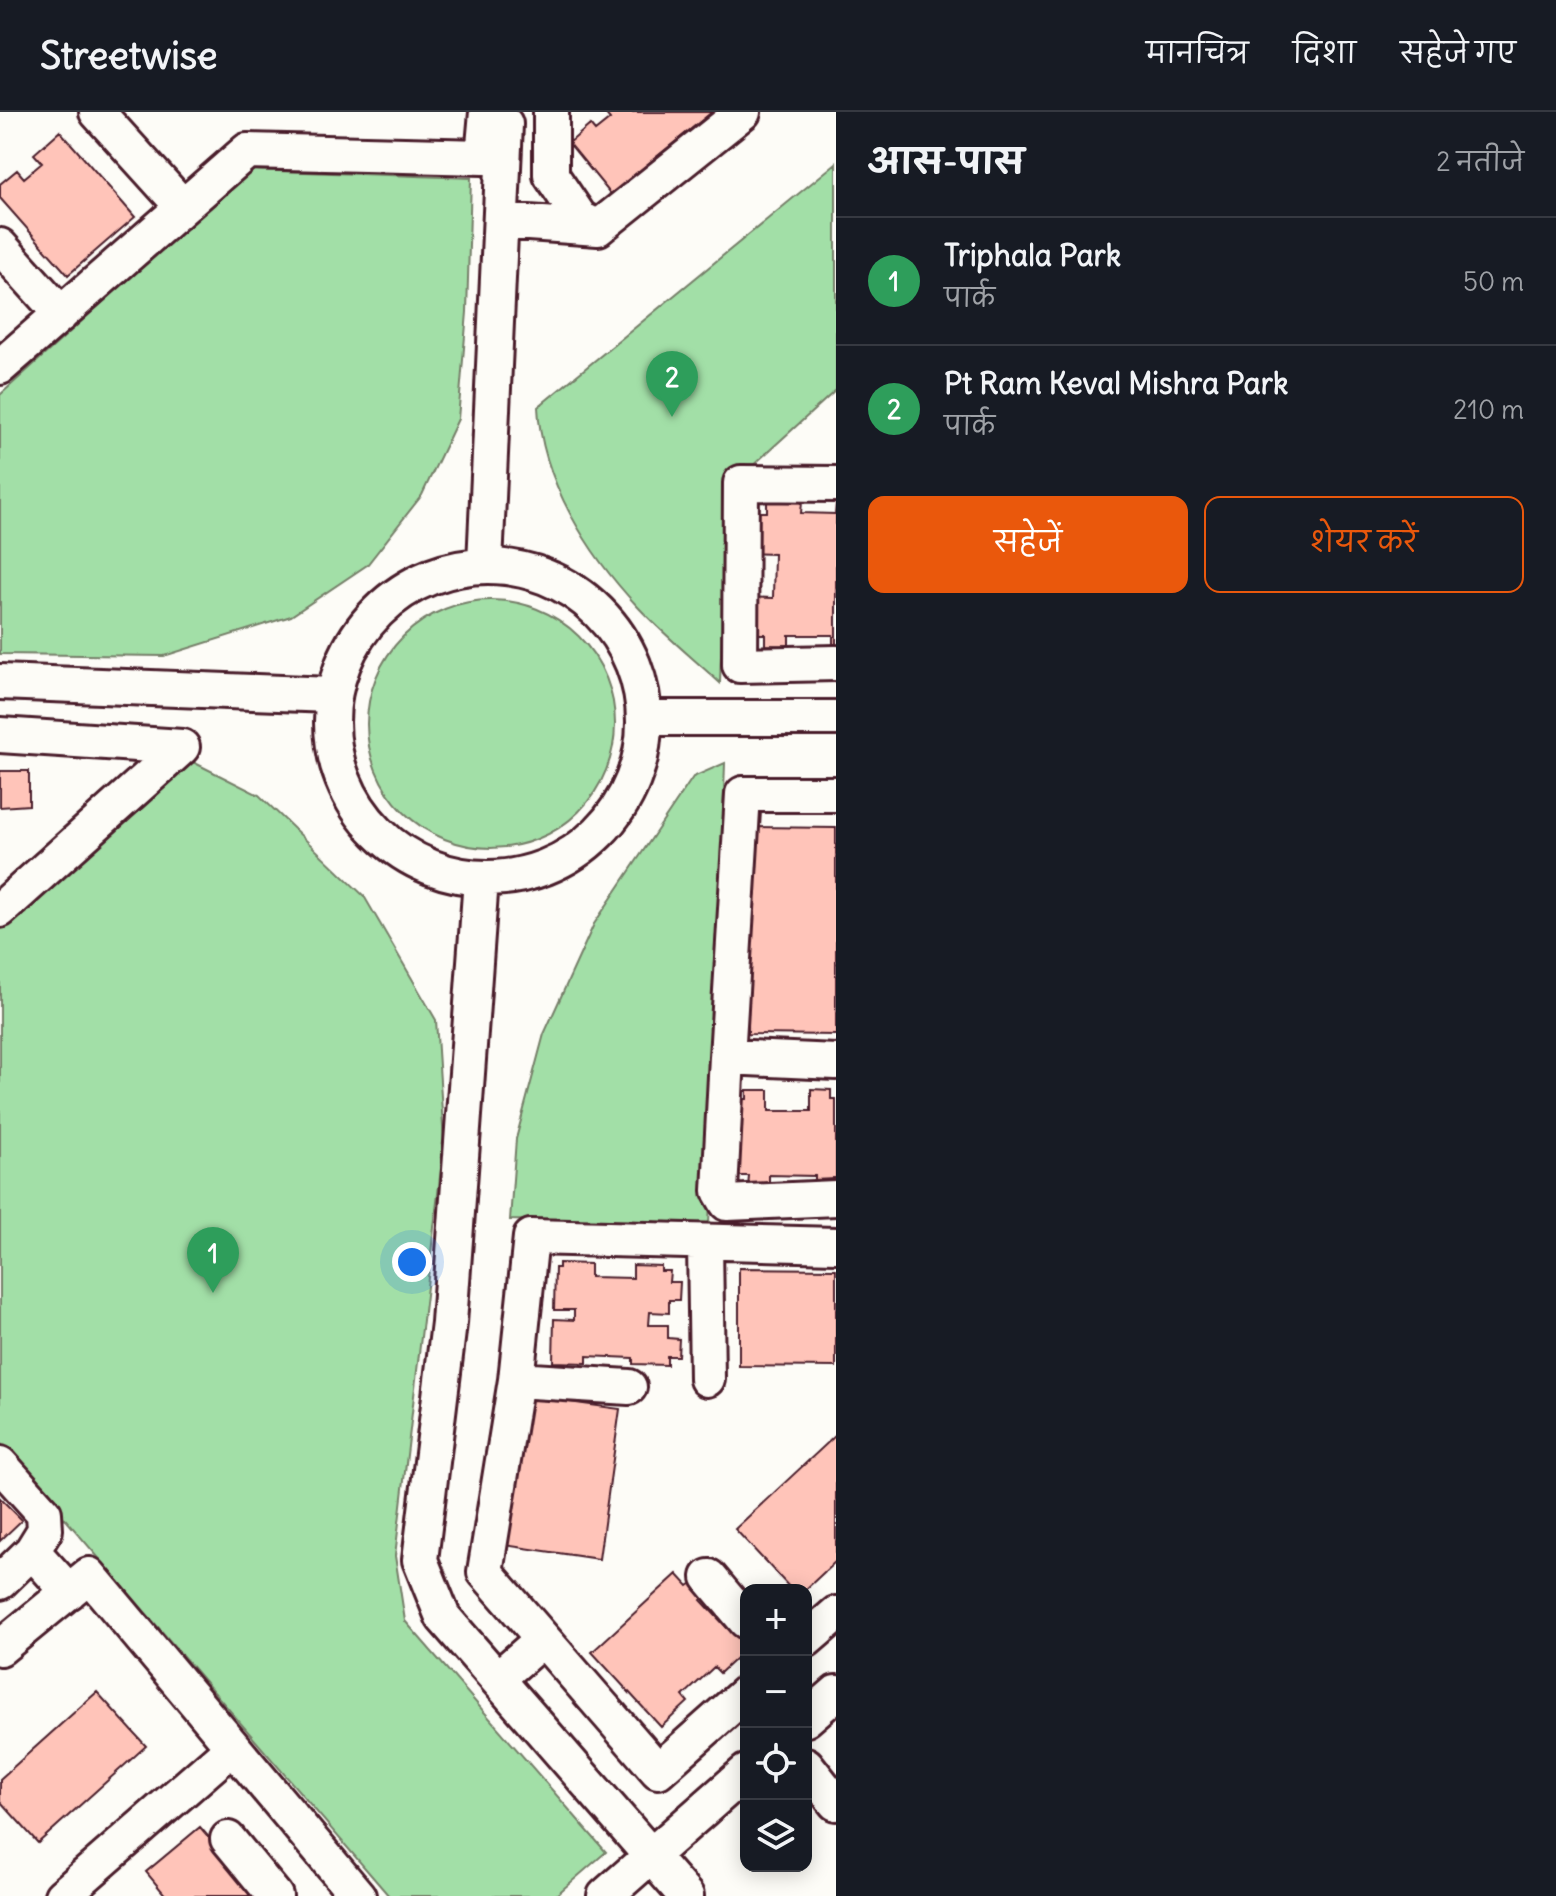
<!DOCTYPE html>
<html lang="hi">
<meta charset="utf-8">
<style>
:root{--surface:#171b24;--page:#20242c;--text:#f1f3f6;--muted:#9ea1a6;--line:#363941;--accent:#ea580c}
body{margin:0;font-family:Delius,"Playpen Sans Deva",sans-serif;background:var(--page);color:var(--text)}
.controls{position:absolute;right:24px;bottom:24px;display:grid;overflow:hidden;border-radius:16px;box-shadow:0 4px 20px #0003}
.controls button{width:72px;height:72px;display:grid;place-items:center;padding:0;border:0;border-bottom:2px solid var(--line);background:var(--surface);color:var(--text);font:40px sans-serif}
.you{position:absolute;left:412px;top:1150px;width:28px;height:28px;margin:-20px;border:6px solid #fff;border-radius:50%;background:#1a73e8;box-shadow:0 0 0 12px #1a73e833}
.badge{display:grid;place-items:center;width:52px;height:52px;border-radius:50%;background:var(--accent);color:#fff;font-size:26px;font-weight:700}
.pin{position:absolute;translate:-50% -66px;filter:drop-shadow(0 2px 4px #0008)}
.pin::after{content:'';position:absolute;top:42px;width:28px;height:24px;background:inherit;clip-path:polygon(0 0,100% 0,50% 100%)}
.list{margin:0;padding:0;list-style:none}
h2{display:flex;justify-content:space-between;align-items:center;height:104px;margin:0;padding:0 32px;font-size:34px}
h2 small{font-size:26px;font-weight:400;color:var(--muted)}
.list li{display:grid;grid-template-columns:52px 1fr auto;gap:24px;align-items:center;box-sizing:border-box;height:128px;padding:0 32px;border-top:2px solid var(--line)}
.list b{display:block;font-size:30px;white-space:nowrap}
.list p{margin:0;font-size:26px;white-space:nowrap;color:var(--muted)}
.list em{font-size:26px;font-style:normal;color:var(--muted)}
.actions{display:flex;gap:16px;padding:24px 32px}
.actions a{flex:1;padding:18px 0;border:2px solid var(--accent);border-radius:16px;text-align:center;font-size:28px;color:var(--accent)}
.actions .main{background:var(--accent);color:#fff}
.icon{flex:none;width:44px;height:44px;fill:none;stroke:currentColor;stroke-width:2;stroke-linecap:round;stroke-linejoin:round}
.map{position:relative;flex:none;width:836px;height:1784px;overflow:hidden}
header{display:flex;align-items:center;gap:48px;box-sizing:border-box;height:112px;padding:0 40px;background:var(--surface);border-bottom:2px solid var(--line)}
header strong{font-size:38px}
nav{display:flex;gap:44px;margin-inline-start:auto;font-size:28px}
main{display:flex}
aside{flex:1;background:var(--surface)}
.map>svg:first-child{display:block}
.green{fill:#a2dfa7;stroke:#767f69;stroke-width:2}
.building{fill:#ffc4b9;stroke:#4a1f2b;stroke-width:2}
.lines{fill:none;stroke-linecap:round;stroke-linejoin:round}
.minor-casing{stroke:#4a1f2b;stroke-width:40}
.minor{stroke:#fdfcf7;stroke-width:34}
</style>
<header>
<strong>Streetwise</strong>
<nav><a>मानचित्र</a><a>दिशा</a><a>सहेजे गए</a></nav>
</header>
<main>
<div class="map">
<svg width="836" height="1784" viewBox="0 0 836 1784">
<rect width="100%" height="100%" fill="#fdfcf7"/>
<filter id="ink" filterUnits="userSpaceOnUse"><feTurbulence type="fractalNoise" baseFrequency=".0125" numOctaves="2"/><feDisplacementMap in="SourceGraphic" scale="16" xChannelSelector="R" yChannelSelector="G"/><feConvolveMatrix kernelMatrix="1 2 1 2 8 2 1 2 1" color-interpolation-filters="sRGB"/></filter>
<g filter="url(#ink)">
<path class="green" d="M 836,51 L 836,278 L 727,377 L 720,571 C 693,546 663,522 638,495 C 589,443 541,368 538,295 Z
M 249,58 L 471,66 L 467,200 L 458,307 L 422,383 L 367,453 L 291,504 L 164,544 L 0,542 L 0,283 Z
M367 612a124 124 0 1 1 248 0a124 124 0 1 1-248 0Z
M 193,650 L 259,683 L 364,784 L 436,908 L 444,1031 L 395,1444 L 405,1509 L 606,1740 L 555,1784 L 389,1784 L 0,1331 L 0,813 L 172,660 Z
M 725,651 L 709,1114 L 510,1108 L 516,1027 L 544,922 L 594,812 L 693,665 Z"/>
<path class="building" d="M 604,0 L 712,0 L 632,65 L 640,73 L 618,91 L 569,31 L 590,13 L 595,19 L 610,7 Z
M 60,19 L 135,105 L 68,163 L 0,86 L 0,72 L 17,58 L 24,66 L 42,51 L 34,42 Z
M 767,390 L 802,390 L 801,401 L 835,402 L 836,391 L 836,533 L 833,533 L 833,523 L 789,523 L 789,534 L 765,533 L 765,522 L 741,522 L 741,485 L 773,486 L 774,442 L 743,441 L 744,400 L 767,400 Z
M 0,659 L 29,659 L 29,693 L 0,695 Z
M 750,715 L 836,716 L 836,923 L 748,922 Z
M 811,977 L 831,978 L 831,987 L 836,987 L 836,1066 L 833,1066 L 833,1075 L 815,1075 L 815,1064 L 769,1063 L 769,1076 L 748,1075 L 749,1064 L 727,1064 L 728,987 L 747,987 L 747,978 L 769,978 L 769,999 L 811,999 Z
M 559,1151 L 590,1152 L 590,1165 L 633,1166 L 633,1153 L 661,1154 L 661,1159 L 670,1159 L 669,1170 L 680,1170 L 679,1188 L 669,1188 L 669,1201 L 650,1200 L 649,1213 L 668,1213 L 668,1226 L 679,1227 L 678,1244 L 667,1244 L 667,1253 L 633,1252 L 633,1246 L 587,1244 L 587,1251 L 553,1250 L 554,1207 L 574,1208 L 574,1198 L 554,1198 L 555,1156 L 559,1156 Z
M 739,1156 L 836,1157 L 836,1255 L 739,1254 Z
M 525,1284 L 620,1297 L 599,1447 L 504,1433 Z
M 836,1323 L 836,1449 L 805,1478 L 792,1478 L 735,1417 Z
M 0,1386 L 22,1408 L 0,1429 Z
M 677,1462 L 688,1474 L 695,1469 L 707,1482 L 701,1488 L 727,1516 L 732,1510 L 745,1524 L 739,1529 L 746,1537 L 720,1561 L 714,1555 L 683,1584 L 688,1590 L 661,1615 L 592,1540 Z
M 97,1580 L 146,1634 L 38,1731 L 0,1689 L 0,1667 Z
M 200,1715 L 259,1784 L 166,1784 L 146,1760 Z"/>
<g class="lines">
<defs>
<path id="minor" d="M 97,0 L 183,95
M 551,0 L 551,63 L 580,106 L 598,116
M 501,109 L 598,116 L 743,0
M 0,134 L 61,202
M 0,255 L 247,39 L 483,45 L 487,0
M 836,372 L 741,371 L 740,553 L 836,551
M 485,452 L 505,12
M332 610a156 156 0 1 1 312 0a156 156 0 1 1-312 0Z
M 0,570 L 331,583
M 645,606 L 836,606
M 0,623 L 182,635 L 0,798
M 836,682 L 743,682 L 727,945 L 836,950
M 481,767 L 449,1211 L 420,1448 L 443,1505 L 686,1784
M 727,945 L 720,1079 L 727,1091 L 836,1086
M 705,1132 L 707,1267
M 516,1268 L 629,1275
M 0,1352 L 44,1401 L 45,1418 L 32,1439 L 69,1480
M 709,1465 L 746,1509
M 0,1470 L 32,1439
M 806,1528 L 836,1502
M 0,1536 L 89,1463 L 358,1784
M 497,1567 L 543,1527
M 746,1581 L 658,1659 L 485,1460 L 516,1268 L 531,1125 L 836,1133
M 806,1607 L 836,1581
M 806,1653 L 836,1691
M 228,1727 L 275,1784
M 62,1784 L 233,1635
M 605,1784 L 746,1660"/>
</defs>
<use href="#minor" class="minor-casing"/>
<use href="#minor" class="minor"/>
</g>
</g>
</svg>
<div class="controls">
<button>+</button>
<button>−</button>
<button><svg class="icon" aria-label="locate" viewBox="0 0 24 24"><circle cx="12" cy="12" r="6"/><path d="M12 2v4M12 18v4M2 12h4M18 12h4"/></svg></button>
<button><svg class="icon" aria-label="layers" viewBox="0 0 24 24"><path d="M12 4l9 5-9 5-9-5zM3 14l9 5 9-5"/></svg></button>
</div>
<div class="you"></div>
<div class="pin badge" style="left:213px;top:1181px;background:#2e9e5b">1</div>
<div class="pin badge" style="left:672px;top:305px;background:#2e9e5b">2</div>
</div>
<aside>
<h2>आस-पास<small>2 नतीजे</small></h2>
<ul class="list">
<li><span class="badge" style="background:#2e9e5b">1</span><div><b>Triphala Park</b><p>पार्क</p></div><em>50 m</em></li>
<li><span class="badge" style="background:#2e9e5b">2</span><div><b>Pt Ram Keval Mishra Park</b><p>पार्क</p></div><em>210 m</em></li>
</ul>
<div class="actions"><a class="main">सहेजें</a><a>शेयर करें</a></div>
</aside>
</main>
